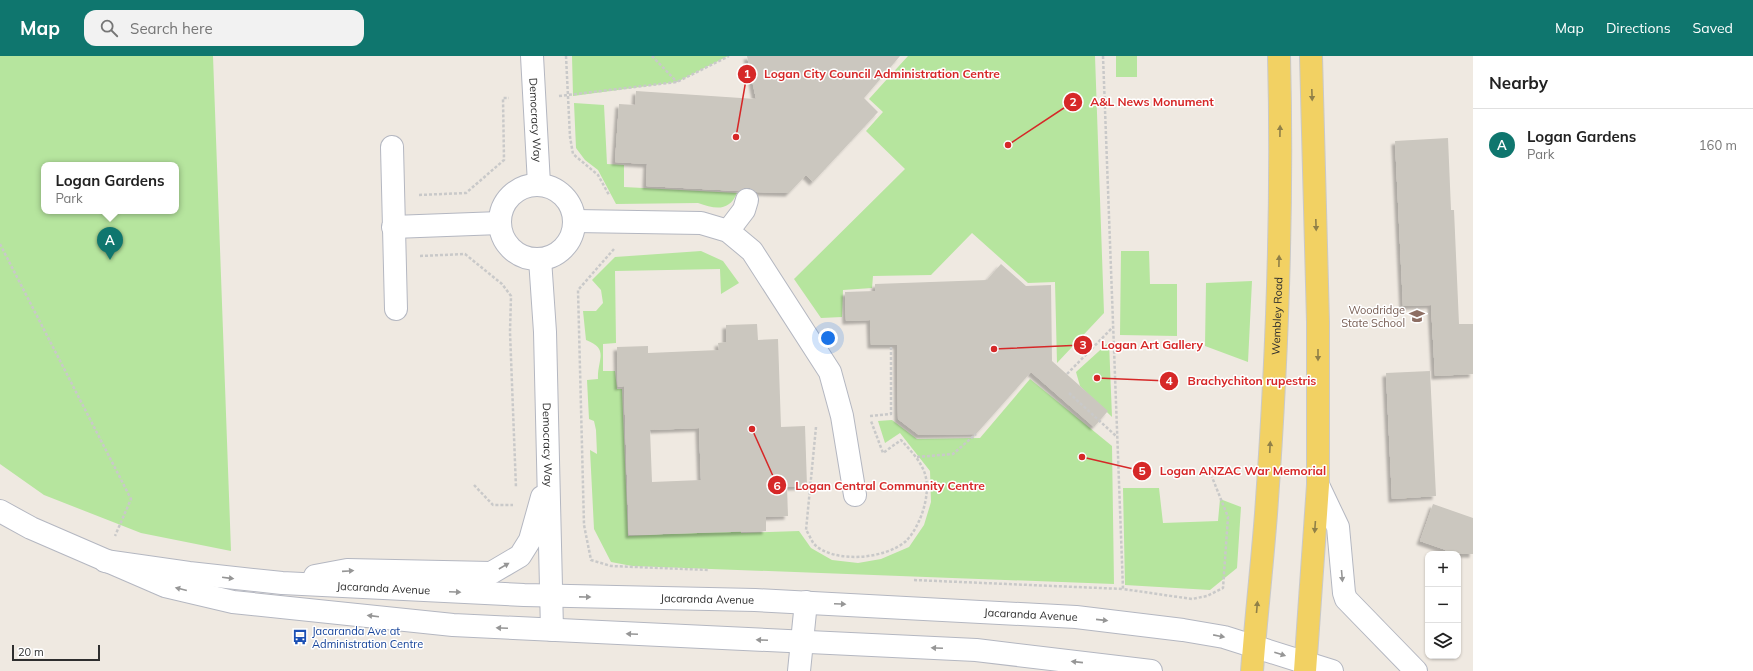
<!DOCTYPE html>
<meta charset="utf-8">
<style>
:root{--surface:#fff;--page:#f2f2f2;--text:#222;--muted:#767676;--line:#e0e0e0;--accent:#0f766e}
body{margin:0;font-family:Mulish,sans-serif;background:var(--page);color:var(--text)}
.controls{position:absolute;right:12px;bottom:12px;display:grid;overflow:hidden;border-radius:8px;box-shadow:0 1px 3px #0004}
.controls button{width:36px;height:36px;display:grid;place-items:center;padding:0;border:0;border-bottom:1px solid var(--line);background:var(--surface);color:var(--text);font:20px sans-serif}
.scale{position:absolute;left:12px;bottom:10px;width:88px;box-sizing:border-box;padding-left:4px;border:2px solid #2e2e2e;border-top:0;font-size:11px;line-height:14px;white-space:nowrap;color:#2e2e2e;-webkit-text-stroke:3px #fff;paint-order:stroke}
.you{position:absolute;left:828px;top:282px;width:14px;height:14px;margin:-10px;border:3px solid #fff;border-radius:50%;background:#1a73e8;box-shadow:0 0 0 6px #1a73e833}
.badge{display:grid;place-items:center;width:26px;height:26px;border-radius:50%;background:var(--accent);color:#fff;font-size:13px;font-weight:700}
.pin{position:absolute;translate:-50% -33px;filter:drop-shadow(0 1px 2px #0008)}
.pin::after{content:'';position:absolute;top:21px;width:14px;height:12px;background:inherit;clip-path:polygon(0 0,100% 0,50% 100%)}
.popup{position:absolute;left:41px;top:106px;width:138px;height:52px;box-sizing:border-box;display:grid;place-content:center;border-radius:8px;background:var(--surface);filter:drop-shadow(0 1px 3px #0005);font-size:13px;white-space:nowrap;color:var(--muted)}
.popup b{font-size:15px;color:var(--text)}
.popup::after{content:'';position:absolute;left:50%;top:100%;margin-left:-8px;border:8px solid transparent;border-top-color:var(--surface)}
.list{margin:0;padding:0;list-style:none}
h2{display:flex;justify-content:space-between;align-items:center;height:52px;margin:0;padding:0 16px;font-size:17px}
h2 small{font-size:13px;font-weight:400;color:var(--muted)}
.list li{display:grid;grid-template-columns:26px 1fr auto;gap:12px;align-items:center;box-sizing:border-box;height:72px;padding:0 16px;border-top:1px solid var(--line)}
.list b{display:block;font-size:15px;white-space:nowrap}
.list p{margin:0;font-size:13px;white-space:nowrap;color:var(--muted)}
.list em{font-size:13px;font-style:normal;color:var(--muted)}
.icon{flex:none;width:22px;height:22px;fill:none;stroke:currentColor;stroke-width:2;stroke-linecap:round;stroke-linejoin:round}
.map{position:relative;flex:none;width:1473px;height:615px;overflow:hidden}
header{display:flex;align-items:center;gap:24px;box-sizing:border-box;height:56px;padding:0 20px;background:var(--accent);color:#fff}
header strong{font-size:19px}
nav{display:flex;gap:22px;margin-inline-start:auto;font-size:14px}
.search{width:280px;height:36px;background:var(--page);display:flex;align-items:center;gap:10px;box-sizing:border-box;padding:0 14px;border-radius:12px;color:var(--muted);font-size:15px}
main{display:flex}
aside{flex:1;background:var(--surface)}
.map>svg:first-child{display:block}
.green{fill:#b6e59e;fill-rule:evenodd}
.building{fill:#cbc7bf;fill-rule:evenodd;filter:url(#shadow)}
.lines{fill:none;stroke-linecap:round;stroke-linejoin:round}
.minor-casing{stroke:#b4b7c1;stroke-width:24}
.major-casing{stroke:#c9c9c9;stroke-width:24}
.path{stroke:#c9c9c9;stroke-width:2.5;stroke-dasharray:3 2;stroke-linecap:butt}
.minor{stroke:#fff;stroke-width:22}
.major{stroke:#f2d163;stroke-width:22}
.oneway{fill:#908048}
.oneway2{fill:#969696}
.labels{text-anchor:middle;stroke-width:3;stroke-linejoin:round;paint-order:stroke}
.street-label{font-size:11px;fill:#2e2e2e;stroke:#fff}
.education-label{font-size:11px;fill:#785e54;stroke:#fff;text-anchor:end}
.transit-label{font-size:11px;fill:#164399;stroke:#fff;text-anchor:start}
.leader{fill:none;stroke:#d62828;stroke-width:1.5}
.callout-dot{fill:#d62828;stroke:#fff;stroke-width:1.5}
.mark-label{font-size:12px;text-anchor:middle;font-weight:bold;fill:#fff}
.callout-label{font-size:12px;text-anchor:middle;font-weight:bold;fill:#d62828;stroke:#fff;stroke-width:3;stroke-linejoin:round;paint-order:stroke}
</style>
<header>
<strong>Map</strong>
<div class="search"><svg class="icon" aria-label="search" viewBox="0 0 24 24"><circle cx="10" cy="10" r="6"/><path d="M15 15l6 6"/></svg>Search here</div>
<nav><a>Map</a><a>Directions</a><a>Saved</a></nav>
</header>
<main>
<div class="map">
<svg width="1473" height="615" viewBox="0 0 1473 615">
<defs>
<filter id="shadow"><feDropShadow dx="-3.5" dy="3.5" stdDeviation="1" flood-color="#0004"/></filter>
</defs>
<rect width="100%" height="100%" fill="#efe9e1"/>
<path class="green" d="M 0,0 L 213,0 L 231,495 L 141,477 L 44,439 L 0,408 ZM 44,109 L 176,109 L 176,155 L 44,155 Z
M 572,0 L 728,0 L 677,26 L 573,40 Z
M 908,0 L 1095,0 L 1104,257 L 1057,307 L 1055,226 L 1028,227 L 972,177 L 931,219 L 873,220 L 872,232 L 843,234 L 842,261 L 821,262 L 794,223 L 905,113 L 866,75 L 883,56 L 869,43 Z
M 1116,0 L 1137,0 L 1137,21 L 1116,21 Z
M 574,47 L 604,49 L 607,108 L 624,109 L 624,131 L 737,137 C 729,156 715,153 698,147 L 616,148 L 598,114 L 585,104 L 576,92 Z
M 701,195 L 723,205 L 739,227 L 721,238 L 720,213 L 615,215 L 616,287 L 603,288 L 603,315 L 615,315 L 617,333 L 622,333 L 628,480 L 716,476 L 740,462 L 741,477 L 799,475 L 811,492 L 832,504 L 858,507 L 881,503 L 909,491 L 924,469 L 931,446 L 930,415 L 900,377 L 885,387 L 878,365 L 892,364 L 917,383 L 980,382 L 1030,323 L 1112,390 L 1114,528 L 632,510 L 611,506 L 594,473 L 590,394 L 597,398 L 596,374 L 594,365 L 589,363 L 587,324 L 598,323 C 597,304 610,293 586,284 L 583,255 L 596,255 L 603,247 L 601,234 L 592,224 L 615,201 Z
M 1121,195 L 1149,195 L 1150,228 L 1177,228 L 1177,280 L 1120,279 Z
M 1252,225 L 1248,306 L 1205,290 L 1206,227 Z
M 1109,286 L 1112,361 L 1080,330 L 1076,316 Z
M 1123,432 L 1159,432 L 1163,467 L 1218,465 L 1220,443 L 1241,451 L 1237,512 L 1210,534 L 1125,529 Z"/>
<path class="building" d="M 747,0 L 900,0 L 864,42 L 878,56 L 813,126 L 806,119 L 789,137 L 756,136 L 750,132 L 744,132 L 739,135 L 646,130 L 647,108 L 615,106 L 619,48 L 635,49 L 636,35 L 756,43 Z
M 1448,82 L 1451,154 L 1454,154 L 1459,268 L 1473,268 L 1473,318 L 1435,320 L 1431,249 L 1403,250 L 1395,85 Z
M 1001,208 L 1026,230 L 1051,229 L 1052,305 L 1108,355 L 1094,371 L 1031,316 L 976,378 L 919,379 L 898,363 L 897,289 L 871,289 L 870,264 L 846,265 L 845,236 L 875,235 L 875,228 L 987,224 Z
M 757,268 L 758,284 L 778,283 L 781,371 L 805,370 L 807,430 L 787,431 L 788,460 L 766,461 L 766,475 L 629,479 L 624,330 L 618,331 L 617,291 L 648,290 L 648,297 L 719,294 L 718,287 L 726,286 L 726,269 ZM 699,372 L 701,424 L 652,426 L 650,374 Z
M 1430,315 L 1436,440 L 1392,443 L 1386,317 Z
M 1433,448 L 1473,462 L 1473,498 L 1444,498 L 1446,494 L 1420,485 Z"/>
<g class="lines">
<defs>
<g id="minor">
<path id="s1" d="M 532,0 L 539,128"/>
<path d="M 392,91 L 396,253"/>
<circle cx="537" cy="166" r="37"/>
<path d="M 575,165 L 701,167 L 728,175 L 752,195 L 830,316 L 842,360 L 855,439"/>
<path d="M 393,171 L 500,167"/>
<path d="M 728,175 L 744,154 L 747,144"/>
<path id="s2" d="M 540,203 L 545,276 L 552,574"/>
<path d="M 1318,429 L 1338,471 L 1344,537 L 1346,543 L 1416,615"/>
<path d="M 0,455 L 31,472 L 165,530 L 233,546 L 453,569 L 976,594 L 1151,615"/>
<path id="s3" d="M 105,505 L 189,517 L 282,527 L 524,539 L 755,544 L 1076,561 L 1183,574 L 1224,581 L 1332,615"/>
<path d="M 315,520 L 347,514 L 491,517 L 520,500 L 530,484 L 542,441"/>
<path d="M 799,615 L 806,546"/>
</g>
<g id="major">
<path id="s4" d="M 1252,615 C 1256,562 1262,510 1266,458 C 1277,306 1283,152 1279,0"/>
<path d="M 1305,615 L 1318,429 L 1318,266 L 1311,0"/>
</g>
</defs>
<use href="#minor" class="minor-casing"/>
<use href="#major" class="major-casing"/>
<path class="path" d="M 566,0 L 570,81 L 573,98 L 598,119 L 609,139
M 652,0 L 677,26
M 1103,0 L 1123,533 L 1192,543 L 1207,540 L 1223,532 L 1228,461 L 1212,421
M 559,40 L 677,26 L 729,0
M 419,139 L 466,137 L 504,104 L 503,42 L 509,42
M 0,188 L 131,443 L 115,480
M 614,193 L 578,234 L 584,469 L 591,504 L 611,510 L 709,514
M 420,200 L 465,198 L 502,228 L 511,240 L 510,276 L 516,432
M 1067,318 L 1113,271
M 1069,337 L 1116,380
M 870,360 L 891,358 L 891,289
M 816,371 L 806,474 C 809,478 811,484 814,488 C 834,508 886,503 906,485 C 920,471 930,441 926,422 C 923,407 911,395 901,384 L 883,397 L 871,365
M 917,401 L 953,398 L 976,378
M 474,429 L 493,449 L 513,449
M 914,524 L 1123,533"/>
<use href="#minor" class="minor"/>
<use href="#major" class="major"/>
</g>
<defs><path id="oneway-solid" d="M-6-.8H1V-3.2L6.5 0L1 3.2V.8H-6Z"/></defs>
<g class="oneway">
<use href="#oneway-solid" transform="translate(1312 39) rotate(88)"/>
<use href="#oneway-solid" transform="translate(1280 75) rotate(-89)"/>
<use href="#oneway-solid" transform="translate(1316 169) rotate(88)"/>
<use href="#oneway-solid" transform="translate(1279 205) rotate(-89)"/>
<use href="#oneway-solid" transform="translate(1318 299) rotate(90)"/>
<use href="#oneway-solid" transform="translate(1270 391) rotate(-87)"/>
<use href="#oneway-solid" transform="translate(1315 471) rotate(94)"/>
<use href="#oneway-solid" transform="translate(1257 551) rotate(-85)"/>
</g>
<g class="oneway2">
<use href="#oneway-solid" transform="translate(504 510) rotate(-30)"/>
<use href="#oneway-solid" transform="translate(348 515) rotate(-4)"/>
<use href="#oneway-solid" transform="translate(1342 520) rotate(85)"/>
<use href="#oneway-solid" transform="translate(228 522) rotate(7)"/>
<use href="#oneway-solid" transform="translate(181 533) rotate(-166)"/>
<use href="#oneway-solid" transform="translate(455 536) rotate(3)"/>
<use href="#oneway-solid" transform="translate(585 541) rotate(1)"/>
<use href="#oneway-solid" transform="translate(840 548) rotate(3)"/>
<use href="#oneway-solid" transform="translate(373 560) rotate(-173)"/>
<use href="#oneway-solid" transform="translate(1102 564) rotate(6)"/>
<use href="#oneway-solid" transform="translate(502 572) rotate(-177)"/>
<use href="#oneway-solid" transform="translate(632 578) rotate(-177)"/>
<use href="#oneway-solid" transform="translate(1219 580) rotate(11)"/>
<use href="#oneway-solid" transform="translate(762 584) rotate(-177)"/>
<use href="#oneway-solid" transform="translate(937 592) rotate(-177)"/>
<use href="#oneway-solid" transform="translate(1280 598) rotate(18)"/>
<use href="#oneway-solid" transform="translate(1077 606) rotate(-174)"/>
</g>
<defs>
<symbol id="school-bare" viewBox="-9 -9 18 18"><path d="M0-5L7-2L0 1L-7-2ZM-4 1L0 2.5L4 1V4Q0 6-4 4Z" fill="#8d6e63" stroke="#fff" stroke-width="2.5" paint-order="stroke"/></symbol>
<symbol id="bus-bare" viewBox="-9 -9 18 18"><path d="M-5-6H5V4H4V6H2V4H-2V6H-4V4H-5ZM-3.5-4V0h7V-4ZM-3.5 1.2v1.5H-2V1.2ZM2 1.2v1.5H3.5V1.2Z" fill="#1a4fb4" stroke="#fff" stroke-width="2.5" paint-order="stroke"/></symbol>
</defs>
<g fill-rule="evenodd">
<use href="#school-bare" x="1406" y="249" width="22" height="22"/>
<use href="#bus-bare" x="289" y="570" width="22" height="22"/>
</g>
<g class="labels">
<g class="street-label">
<text dy="4" stroke="none"><textPath href="#s1" startOffset="64">Democracy Way</textPath></text>
<text dy="4" stroke="none"><textPath href="#s4" startOffset="356">Wembley Road</textPath></text>
<text dy="4" stroke="none"><textPath href="#s2" startOffset="186">Democracy Way</textPath></text>
<text dy="4" stroke="none"><textPath href="#s3" startOffset="280">Jacaranda Avenue</textPath></text>
<text dy="4" stroke="none"><textPath href="#s3" startOffset="604">Jacaranda Avenue</textPath></text>
<text dy="4" stroke="none"><textPath href="#s3" startOffset="928">Jacaranda Avenue</textPath></text>
</g>
<g class="education-label">
<text x="1405" y="258">Woodridge<tspan x="1405" dy="13">State School</tspan></text>
</g>
<g class="transit-label">
<text x="312" y="579">Jacaranda Ave at<tspan x="312" dy="13">Administration Centre</tspan></text>
</g>
</g>
<path class="leader" d="M736 81L747 18M1008 89L1073 46M994 293L1083 289M1097 322L1169 325M1082 401L1142 415M752 373L777 429"/>
<g class="callout-dot">
<circle cx="736" cy="81" r="4"/>
<circle cx="1008" cy="89" r="4"/>
<circle cx="994" cy="293" r="4"/>
<circle cx="1097" cy="322" r="4"/>
<circle cx="1082" cy="401" r="4"/>
<circle cx="752" cy="373" r="4"/>
<circle cx="747" cy="18" r="10"/>
<circle cx="1073" cy="46" r="10"/>
<circle cx="1083" cy="289" r="10"/>
<circle cx="1169" cy="325" r="10"/>
<circle cx="1142" cy="415" r="10"/>
<circle cx="777" cy="429" r="10"/>
</g>
<g class="mark-label">
<text x="747" y="22">1</text>
<text x="1073" y="50">2</text>
<text x="1083" y="293">3</text>
<text x="1169" y="329">4</text>
<text x="1142" y="419">5</text>
<text x="777" y="434">6</text>
</g>
<g class="callout-label">
<text x="882" y="22">Logan City Council Administration Centre</text>
<text x="1152" y="50">A&amp;L News Monument</text>
<text x="1152" y="293">Logan Art Gallery</text>
<text x="1252" y="329">Brachychiton rupestris</text>
<text x="1243" y="419">Logan ANZAC War Memorial</text>
<text x="890" y="434">Logan Central Community Centre</text>
</g>
</svg>
<div class="controls">
<button>+</button>
<button>−</button>
<button><svg class="icon" aria-label="layers" viewBox="0 0 24 24"><path d="M12 4l9 5-9 5-9-5zM3 14l9 5 9-5"/></svg></button>
</div>
<div class="scale">20 m</div>
<div class="you"></div>
<div class="pin badge" style="left:110px;top:204px">A</div>
<div class="popup"><b>Logan Gardens</b>Park</div>
</div>
<aside>
<h2>Nearby<small></small></h2>
<ul class="list">
<li><span class="badge">A</span><div><b>Logan Gardens</b><p>Park</p></div><em>160 m</em></li>
</ul>
</aside>
</main>
